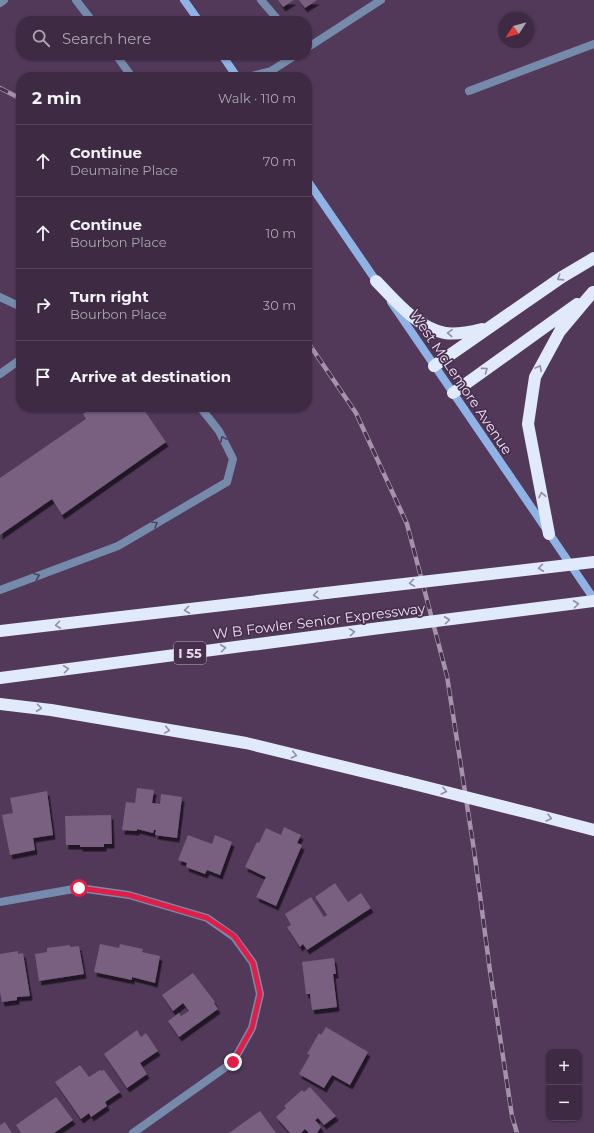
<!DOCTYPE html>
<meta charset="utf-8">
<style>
:root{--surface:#3e2b43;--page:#45334a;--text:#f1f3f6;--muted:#ada7b2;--line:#57475c}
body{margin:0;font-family:Montserrat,sans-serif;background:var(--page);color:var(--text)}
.controls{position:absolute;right:12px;bottom:12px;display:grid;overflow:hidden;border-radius:8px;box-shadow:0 1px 3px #0004}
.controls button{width:36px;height:36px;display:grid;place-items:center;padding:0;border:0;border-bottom:1px solid var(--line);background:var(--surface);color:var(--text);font:20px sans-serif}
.compass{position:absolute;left:498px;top:12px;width:36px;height:36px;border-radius:50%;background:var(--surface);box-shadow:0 1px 3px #0004;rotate:234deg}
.stop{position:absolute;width:12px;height:12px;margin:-9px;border:3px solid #e11d48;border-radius:50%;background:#fff}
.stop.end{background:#e11d48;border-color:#fff;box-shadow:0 1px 4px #0008}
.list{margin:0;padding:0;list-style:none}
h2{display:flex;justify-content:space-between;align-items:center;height:52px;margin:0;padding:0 16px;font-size:17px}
h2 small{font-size:13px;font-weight:400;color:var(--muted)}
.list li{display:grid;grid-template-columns:26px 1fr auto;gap:12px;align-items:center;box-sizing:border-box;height:72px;padding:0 16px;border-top:1px solid var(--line)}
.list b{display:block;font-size:15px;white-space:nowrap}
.list p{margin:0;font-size:13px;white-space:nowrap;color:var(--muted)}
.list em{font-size:13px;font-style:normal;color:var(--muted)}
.icon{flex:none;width:22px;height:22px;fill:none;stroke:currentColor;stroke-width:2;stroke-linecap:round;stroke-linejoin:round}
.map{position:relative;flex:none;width:594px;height:1133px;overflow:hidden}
.search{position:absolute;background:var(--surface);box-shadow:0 1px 3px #0004;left:16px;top:16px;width:296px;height:44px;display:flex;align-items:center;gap:10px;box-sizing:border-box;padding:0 14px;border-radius:16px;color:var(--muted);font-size:15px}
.panel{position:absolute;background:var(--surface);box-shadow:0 1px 3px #0004;left:16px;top:72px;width:296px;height:340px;border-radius:16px}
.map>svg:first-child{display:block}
.building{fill:#795f80;filter:url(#shadow)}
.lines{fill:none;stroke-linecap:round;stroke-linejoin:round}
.service{stroke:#768bac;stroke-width:8}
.minor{stroke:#768bac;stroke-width:8}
.secondary{stroke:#90b3e7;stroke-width:8}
.motorway{stroke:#e0eafa;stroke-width:12}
.rail-casing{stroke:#a592ab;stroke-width:4.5}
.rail{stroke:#472f4e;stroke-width:3;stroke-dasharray:9;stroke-linecap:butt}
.motorway-bridge{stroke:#e0eafa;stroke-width:12}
.oneway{stroke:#948ca4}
.oneway2{stroke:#504161}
.route{stroke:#e11d48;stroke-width:5}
.labels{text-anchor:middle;stroke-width:3.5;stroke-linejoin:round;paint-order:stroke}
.shield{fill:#472f4e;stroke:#baa8bf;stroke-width:1}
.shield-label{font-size:13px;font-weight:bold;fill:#ebdcef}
.street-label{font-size:14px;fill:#ebdcef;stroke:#472f4e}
</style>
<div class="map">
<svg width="594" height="1133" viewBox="0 0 594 1133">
<defs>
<filter id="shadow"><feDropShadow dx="2.5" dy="4.5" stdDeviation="0" flood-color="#0009"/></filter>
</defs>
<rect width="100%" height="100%" fill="#523959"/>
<path class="building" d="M 278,0 L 294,0 L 283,7 Z
M 299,0 L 317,0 L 305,8 Z
M 94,407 L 142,407 L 166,442 L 62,515 L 52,499 L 0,535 L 0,478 L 86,419 L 83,414 Z
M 137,788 L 154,790 L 152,803 L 160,804 L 161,794 L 182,797 L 177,838 L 155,835 L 156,830 L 154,830 L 153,833 L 137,829 L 137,831 L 122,830 L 126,802 L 135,803 Z
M 47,791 L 53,835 L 33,838 L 35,850 L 10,855 L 2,815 L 13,813 L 10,798 Z
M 111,815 L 112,844 L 104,844 L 104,847 L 80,847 L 80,845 L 66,845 L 65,816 Z
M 284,827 L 301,835 L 297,843 L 302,845 L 276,906 L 256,897 L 266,877 L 245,867 L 257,842 L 259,843 L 266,828 L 281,835 Z
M 188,835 L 212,844 L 215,835 L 232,842 L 220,875 L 207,870 L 205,874 L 186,867 L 187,863 L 178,860 Z
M 335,883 L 348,902 L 361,893 L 371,908 L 307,950 L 303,944 L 300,947 L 287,927 L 291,925 L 285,914 L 311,897 L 324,917 L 327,915 L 315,897 Z
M 100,944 L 119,948 L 120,944 L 143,949 L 142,952 L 160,956 L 155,983 L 132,977 L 132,980 L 94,972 Z
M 70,945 L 70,947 L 79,946 L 84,974 L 39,981 L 35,954 L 47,952 L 47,948 Z
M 18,951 L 18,954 L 23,953 L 30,996 L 17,997 L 17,1000 L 2,1002 L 0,992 L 0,954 Z
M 334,958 L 336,974 L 333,974 L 337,1007 L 312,1010 L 310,994 L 306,994 L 302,962 Z
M 193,973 L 215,1002 L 214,1003 L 218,1009 L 179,1037 L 168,1021 L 179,1013 L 181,1016 L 189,1011 L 183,1003 L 173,1011 L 162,995 Z
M 326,1027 L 368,1052 L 350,1085 L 332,1075 L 324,1088 L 299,1074 L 310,1055 L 307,1054 L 319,1033 L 321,1035 Z
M 137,1030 L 141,1037 L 146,1033 L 158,1051 L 140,1063 L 147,1074 L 127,1088 L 104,1054 Z
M 80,1065 L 89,1077 L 100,1070 L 102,1071 L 104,1070 L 120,1092 L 105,1102 L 107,1106 L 91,1117 L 89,1113 L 81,1119 L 55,1082 Z
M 310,1087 L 336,1116 L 324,1125 L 318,1118 L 315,1120 L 321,1127 L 317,1133 L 309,1133 L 305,1129 L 301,1133 L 290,1133 L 276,1117 L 286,1108 L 284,1106 L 302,1090 L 304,1092 Z
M 56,1097 L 73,1120 L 54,1133 L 21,1133 L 16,1125 Z
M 260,1111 L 276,1133 L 229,1133 Z
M 5,1122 L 12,1133 L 0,1133 L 0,1125 Z"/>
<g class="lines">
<path class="service" d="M 76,0 L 92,21
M 261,0 L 279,21
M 307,48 L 381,0
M 116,55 L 132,77
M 248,77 L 271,71 L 296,55
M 469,91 L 594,44
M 0,297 L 21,307
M 0,590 L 118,546 L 227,482 L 233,459 L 219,431 L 200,407"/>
<path class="minor" d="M 0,3 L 4,0
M 0,374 L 21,359
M 0,902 L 79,888 L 129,895 L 207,918 L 234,937 L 253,963 L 260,994 L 252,1028 L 233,1062 L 133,1133"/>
<path class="secondary" d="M 184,0 L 199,21
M 222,55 L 237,77
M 307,180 L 379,285
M 391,302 L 594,599"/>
<path class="motorway" d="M 376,281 C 395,300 417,328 445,333 C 457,335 470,332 482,329
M 434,366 L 562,277 L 594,258
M 453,393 L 577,304
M 549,534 L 528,424 L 535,377 L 560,331 L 593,292
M 0,631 L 369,588
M 0,678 L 380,628
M 0,704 L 51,710 L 246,743 L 406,782
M 529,813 L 594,830"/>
<defs>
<path id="rail" d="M 0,88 L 21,99
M 307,341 L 356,413 L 407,524 L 447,676 L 474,850 L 490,971 L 512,1116 L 517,1133"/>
</defs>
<use href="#rail" class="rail-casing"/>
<use href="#rail" class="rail"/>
<path class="motorway-bridge" d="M 369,588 L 594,562
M 380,628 L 594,601
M 406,782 L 529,813"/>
</g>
<defs><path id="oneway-chevron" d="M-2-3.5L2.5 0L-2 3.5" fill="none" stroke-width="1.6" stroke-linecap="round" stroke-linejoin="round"/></defs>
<g class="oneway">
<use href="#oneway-chevron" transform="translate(560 278) rotate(147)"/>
<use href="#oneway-chevron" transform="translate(450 333) rotate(-177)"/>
<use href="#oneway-chevron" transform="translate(539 368) rotate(-62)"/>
<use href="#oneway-chevron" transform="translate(485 370) rotate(-36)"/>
<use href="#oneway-chevron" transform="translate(542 495) rotate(-101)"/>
<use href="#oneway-chevron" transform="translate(541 568) rotate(173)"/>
<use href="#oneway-chevron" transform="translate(412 583) rotate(173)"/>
<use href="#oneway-chevron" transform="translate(316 595) rotate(173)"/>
<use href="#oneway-chevron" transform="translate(576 604) rotate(-7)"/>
<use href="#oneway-chevron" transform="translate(187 610) rotate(173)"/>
<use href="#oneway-chevron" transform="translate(447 620) rotate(-7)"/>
<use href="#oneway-chevron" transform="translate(58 625) rotate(173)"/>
<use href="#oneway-chevron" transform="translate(352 632) rotate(-7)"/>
<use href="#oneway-chevron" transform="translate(223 648) rotate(-7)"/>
<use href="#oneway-chevron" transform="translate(66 669) rotate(-7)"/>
<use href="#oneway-chevron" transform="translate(39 708) rotate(7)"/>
<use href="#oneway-chevron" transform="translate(167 730) rotate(10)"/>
<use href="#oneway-chevron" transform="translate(294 755) rotate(13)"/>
<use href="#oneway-chevron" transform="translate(444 791) rotate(14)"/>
<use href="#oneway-chevron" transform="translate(549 818) rotate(14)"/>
</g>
<g class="oneway2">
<use href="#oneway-chevron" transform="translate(223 439) rotate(-117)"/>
<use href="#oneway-chevron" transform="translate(155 524) rotate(-30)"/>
<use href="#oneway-chevron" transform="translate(37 576) rotate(-20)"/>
</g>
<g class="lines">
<path class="route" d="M 79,888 L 129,895 L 207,918 L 234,936 L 253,963 L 260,994 L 252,1028 L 233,1062"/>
</g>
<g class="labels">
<rect class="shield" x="174" y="642" width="32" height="22" rx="3"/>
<g class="shield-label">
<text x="190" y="658">I 55</text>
</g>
<g class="street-label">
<text transform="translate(461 382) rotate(56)" y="5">West McLemore Avenue</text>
<text transform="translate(319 621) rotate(-7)" y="5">W B Fowler Senior Expressway</text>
</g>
</g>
</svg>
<div class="controls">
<button>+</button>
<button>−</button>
</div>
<svg class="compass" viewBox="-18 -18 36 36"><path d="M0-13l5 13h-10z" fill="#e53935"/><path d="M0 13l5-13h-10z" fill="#ada7b2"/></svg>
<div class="stop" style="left:79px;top:888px"></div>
<div class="stop end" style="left:233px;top:1062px"></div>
<div class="search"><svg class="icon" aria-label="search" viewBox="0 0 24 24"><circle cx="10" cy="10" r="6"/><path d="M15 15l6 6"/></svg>Search here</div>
<section class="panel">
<h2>2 min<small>Walk · 110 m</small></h2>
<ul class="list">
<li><svg class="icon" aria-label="ahead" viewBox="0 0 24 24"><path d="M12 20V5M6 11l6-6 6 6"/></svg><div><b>Continue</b><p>Deumaine Place</p></div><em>70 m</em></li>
<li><svg class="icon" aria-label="ahead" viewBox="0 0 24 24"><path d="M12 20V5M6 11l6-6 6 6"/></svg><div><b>Continue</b><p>Bourbon Place</p></div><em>10 m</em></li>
<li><svg class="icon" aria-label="right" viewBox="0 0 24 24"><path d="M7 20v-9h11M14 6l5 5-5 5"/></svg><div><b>Turn right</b><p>Bourbon Place</p></div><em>30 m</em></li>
<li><svg class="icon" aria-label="arrive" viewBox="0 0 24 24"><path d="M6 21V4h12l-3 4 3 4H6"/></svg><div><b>Arrive at destination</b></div></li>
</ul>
</section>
</div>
